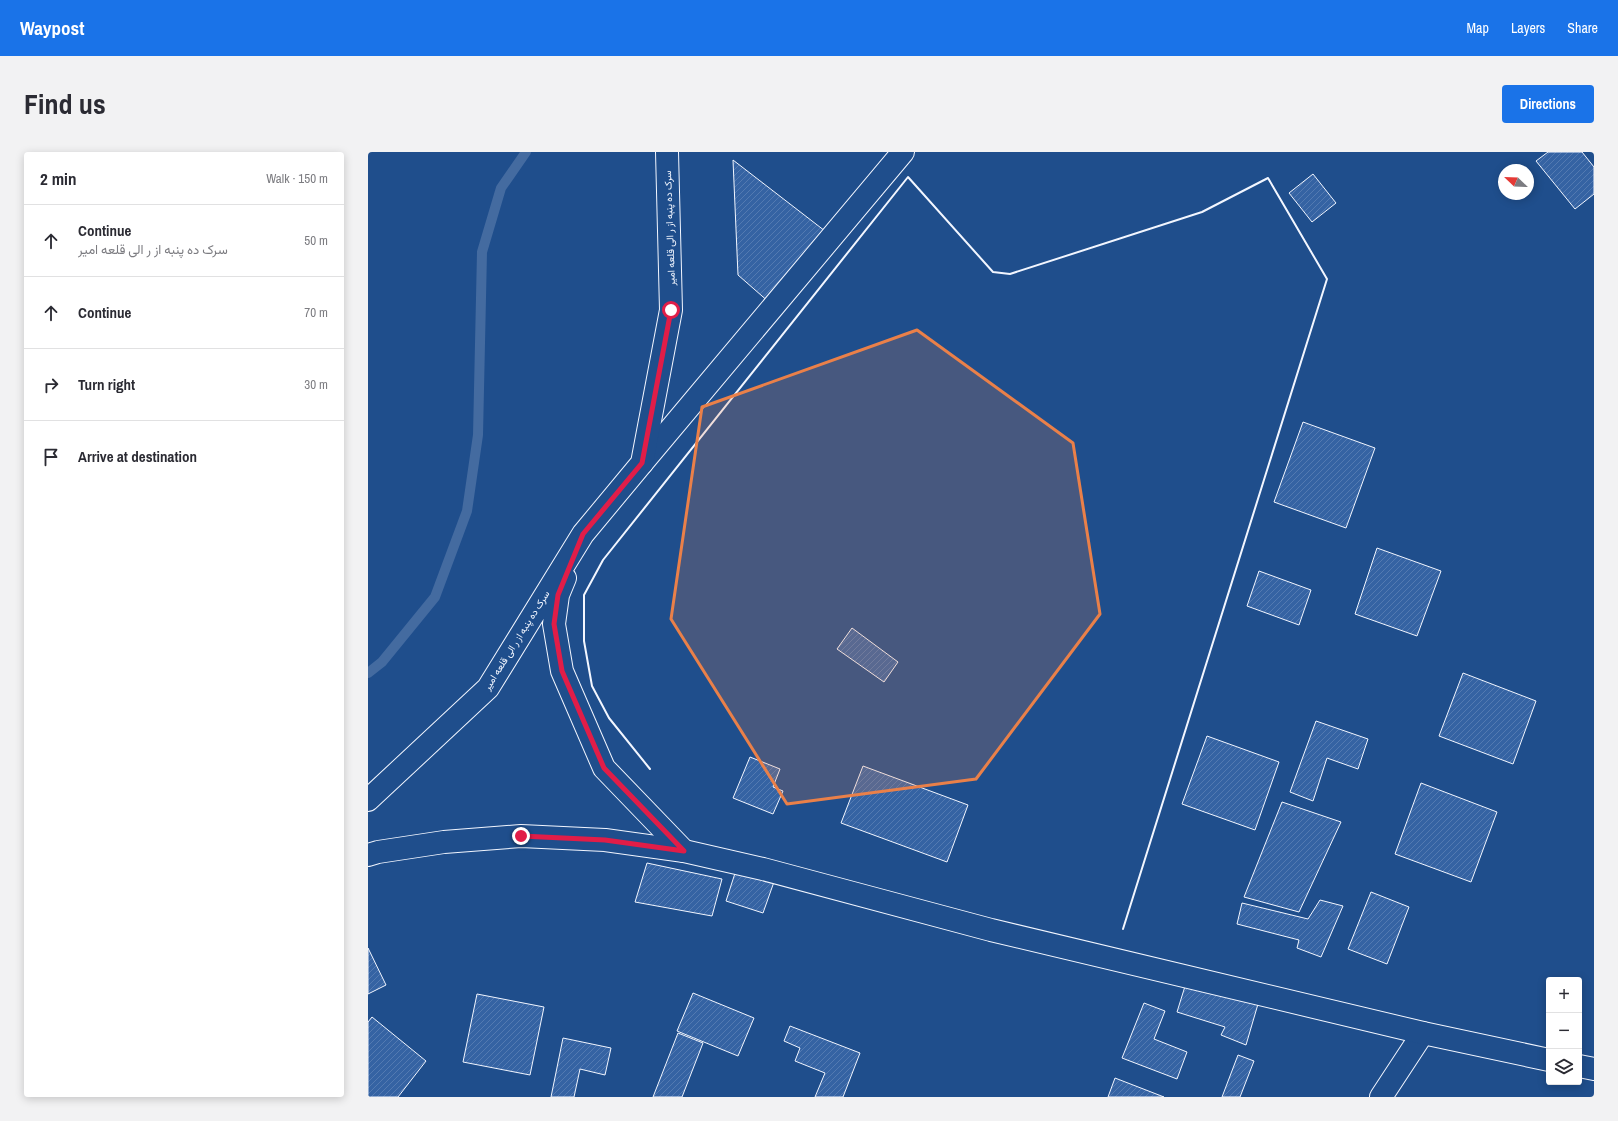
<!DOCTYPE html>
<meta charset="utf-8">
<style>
:root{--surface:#fff;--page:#f2f2f3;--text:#2b2b33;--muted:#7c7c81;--line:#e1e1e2;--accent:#1a73e8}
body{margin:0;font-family:"Archivo Narrow",Vazirmatn,sans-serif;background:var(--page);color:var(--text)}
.controls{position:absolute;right:12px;bottom:12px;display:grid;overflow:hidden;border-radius:4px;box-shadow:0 2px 10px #0003}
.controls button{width:36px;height:36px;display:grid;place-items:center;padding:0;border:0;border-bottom:1px solid var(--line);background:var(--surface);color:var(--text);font:20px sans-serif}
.compass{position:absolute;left:1130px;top:12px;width:36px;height:36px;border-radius:50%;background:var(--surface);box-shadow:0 2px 10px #0003;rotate:293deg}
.stop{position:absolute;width:12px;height:12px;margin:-9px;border:3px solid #e11d48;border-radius:50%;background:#fff}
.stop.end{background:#e11d48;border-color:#fff;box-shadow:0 1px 4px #0008}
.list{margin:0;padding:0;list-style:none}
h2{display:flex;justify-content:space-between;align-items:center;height:52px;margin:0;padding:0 16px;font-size:17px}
h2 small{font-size:13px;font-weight:400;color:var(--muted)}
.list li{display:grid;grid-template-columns:26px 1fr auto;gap:12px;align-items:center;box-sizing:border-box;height:72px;padding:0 16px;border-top:1px solid var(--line)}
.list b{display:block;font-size:15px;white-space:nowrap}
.list p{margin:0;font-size:13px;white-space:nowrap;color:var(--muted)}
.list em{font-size:13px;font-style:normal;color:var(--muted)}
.icon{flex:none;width:22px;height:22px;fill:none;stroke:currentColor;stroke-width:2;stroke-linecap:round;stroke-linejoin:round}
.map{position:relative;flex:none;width:1226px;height:945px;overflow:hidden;border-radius:4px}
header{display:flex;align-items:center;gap:24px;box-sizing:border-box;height:56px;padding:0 20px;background:var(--accent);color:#fff}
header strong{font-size:19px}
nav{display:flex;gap:22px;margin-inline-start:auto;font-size:14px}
.intro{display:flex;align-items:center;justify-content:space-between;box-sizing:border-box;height:96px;padding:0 24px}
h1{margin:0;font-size:28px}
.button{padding:10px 18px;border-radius:4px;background:var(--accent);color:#fff;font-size:14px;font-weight:700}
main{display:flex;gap:24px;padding:0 24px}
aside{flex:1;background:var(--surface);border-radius:4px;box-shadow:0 2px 10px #0003}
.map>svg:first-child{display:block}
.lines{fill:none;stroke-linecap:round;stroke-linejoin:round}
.stream{stroke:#446ba0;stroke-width:10}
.building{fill:url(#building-hatch);stroke:#f2f6ff}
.minor-casing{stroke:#f2f6ff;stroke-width:24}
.tertiary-casing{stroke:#f2f6ff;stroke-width:24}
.secondary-casing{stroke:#f2f6ff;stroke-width:24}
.minor{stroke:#1f4e8c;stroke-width:22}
.tertiary{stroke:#1f4e8c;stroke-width:22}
.secondary{stroke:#1f4e8c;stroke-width:22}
.wall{stroke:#f2f6ff;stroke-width:2}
.route{stroke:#e11d48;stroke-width:5}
.marked{fill:#ea8049;fill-opacity:0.2;stroke:#ea8049;stroke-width:3;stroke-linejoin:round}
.labels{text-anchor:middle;stroke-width:3;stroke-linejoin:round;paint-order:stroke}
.street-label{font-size:10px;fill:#f2f6ff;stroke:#1f4e8c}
</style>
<header>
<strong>Waypost</strong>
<nav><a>Map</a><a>Layers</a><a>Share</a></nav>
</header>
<div class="intro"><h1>Find us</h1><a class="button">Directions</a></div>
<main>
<aside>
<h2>2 min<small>Walk · 150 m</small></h2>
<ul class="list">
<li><svg class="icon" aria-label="ahead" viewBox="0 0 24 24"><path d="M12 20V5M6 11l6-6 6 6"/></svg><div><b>Continue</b><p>سرک ده پنبه از ر الی قلعه امیر</p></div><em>50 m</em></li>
<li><svg class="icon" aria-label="ahead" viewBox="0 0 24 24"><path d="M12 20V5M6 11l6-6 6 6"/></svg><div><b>Continue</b></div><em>70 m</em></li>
<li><svg class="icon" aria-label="right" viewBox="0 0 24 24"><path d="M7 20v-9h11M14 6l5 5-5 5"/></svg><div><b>Turn right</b></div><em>30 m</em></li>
<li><svg class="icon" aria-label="arrive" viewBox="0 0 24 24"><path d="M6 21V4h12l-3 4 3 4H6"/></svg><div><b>Arrive at destination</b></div></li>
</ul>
</aside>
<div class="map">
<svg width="1226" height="945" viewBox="0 0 1226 945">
<defs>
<pattern id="building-hatch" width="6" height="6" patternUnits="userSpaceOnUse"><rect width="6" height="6" fill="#3563a3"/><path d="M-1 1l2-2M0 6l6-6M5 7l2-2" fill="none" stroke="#537ab1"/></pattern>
</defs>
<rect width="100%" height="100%" fill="#1f4e8c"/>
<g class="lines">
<path class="stream" d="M 0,521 L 14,510 L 67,445 L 99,359 L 110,283 L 114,100 L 133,36 L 158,0"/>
</g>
<path class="building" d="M 1180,0 L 1214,0 L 1226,15 L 1226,42 L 1207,57 L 1168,9 Z
M 365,8 L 457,79 L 402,151 L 370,123 Z
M 945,22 L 968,51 L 944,70 L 921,41 Z
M 935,270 L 1007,296 L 978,376 L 906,350 Z
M 1009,396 L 1073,419 L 1049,484 L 987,462 Z
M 891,419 L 943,438 L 931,473 L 879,454 Z
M 484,476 L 530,510 L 516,530 L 469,497 Z
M 1095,521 L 1168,549 L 1145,612 L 1071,584 Z
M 948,569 L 1000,587 L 990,617 L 959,606 L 945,649 L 922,640 Z
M 839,584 L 911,610 L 887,678 L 814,652 Z
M 382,605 L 412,617 L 405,635 L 415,639 L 405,662 L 365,646 Z
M 495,614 L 600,653 L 579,710 L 473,671 Z
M 1053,631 L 1129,660 L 1103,730 L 1027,702 Z
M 914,650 L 973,670 L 931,760 L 876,745 Z
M 279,711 L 354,727 L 344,764 L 267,750 Z
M 369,715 L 407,727 L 395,761 L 358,749 Z
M 1003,740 L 1041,755 L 1019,812 L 980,797 Z
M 952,748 L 975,754 L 953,805 L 929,796 L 931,788 L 869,772 L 874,751 L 940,767 Z
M 0,796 L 18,833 L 0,842 Z
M 818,831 L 890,852 L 878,893 L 853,883 L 857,875 L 809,860 Z
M 325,841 L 386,866 L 370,904 L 309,879 Z
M 109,842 L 176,855 L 162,923 L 95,910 Z
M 776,851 L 797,859 L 786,887 L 819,900 L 809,927 L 754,906 Z
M 4,865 L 58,909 L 30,945 L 0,945 L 0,870 Z
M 422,874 L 492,901 L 475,945 L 447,945 L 457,921 L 427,909 L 432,896 L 416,889 Z
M 310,881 L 335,891 L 314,945 L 285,945 Z
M 195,886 L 243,896 L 237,923 L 212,917 L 206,945 L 183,945 Z
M 870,903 L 886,909 L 872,945 L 854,945 Z
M 747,926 L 796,945 L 740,945 Z"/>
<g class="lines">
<defs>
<path id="minor" d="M 274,311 L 535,0
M 1013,945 L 1055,881"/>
<path id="tertiary" d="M 197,426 L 190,443 L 186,472 L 194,519 L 236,616 L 316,699
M 0,648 L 120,536 L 215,382 L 274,311 L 303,158 L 299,0"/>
<path id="secondary" d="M 0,703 L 10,700 L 76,690 L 153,684 L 237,688 L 316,699 L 395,717 L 623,778 L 1055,881 L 1181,908
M 1211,914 L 1226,917"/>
</defs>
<use href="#minor" class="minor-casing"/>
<use href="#tertiary" class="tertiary-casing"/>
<use href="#secondary" class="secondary-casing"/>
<use href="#minor" class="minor"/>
<use href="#tertiary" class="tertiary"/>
<use href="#secondary" class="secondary"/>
<path class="wall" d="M 282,617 L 241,566 L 224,534 L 216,489 L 216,443 L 235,408 L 540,25 L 625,120 L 642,122 L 834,60 L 900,26 L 959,127 L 755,777"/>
</g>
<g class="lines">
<path class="route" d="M 153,684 L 237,688 L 316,699 L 236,616 L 194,519 L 186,472 L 190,443 L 215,382 L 274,311 L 303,158"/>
</g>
<path class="marked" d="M 549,178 L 705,291 L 732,462 L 608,627 L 419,652 L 303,467 L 334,255 Z"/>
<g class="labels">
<g class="street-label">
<text transform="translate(301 76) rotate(-92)" y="4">سرک ده پنبه از ر الی قلعه امیر</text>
<text transform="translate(148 488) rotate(-58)" y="4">سرک ده پنبه از ر الی قلعه امیر</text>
</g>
</g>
</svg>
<div class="controls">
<button>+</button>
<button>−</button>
<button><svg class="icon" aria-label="layers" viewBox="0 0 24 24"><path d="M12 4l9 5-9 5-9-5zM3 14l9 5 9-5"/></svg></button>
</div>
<svg class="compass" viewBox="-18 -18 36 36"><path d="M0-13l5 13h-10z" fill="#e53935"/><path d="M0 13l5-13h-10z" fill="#7c7c81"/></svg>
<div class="stop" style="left:303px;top:158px"></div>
<div class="stop end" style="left:153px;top:684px"></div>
</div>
</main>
